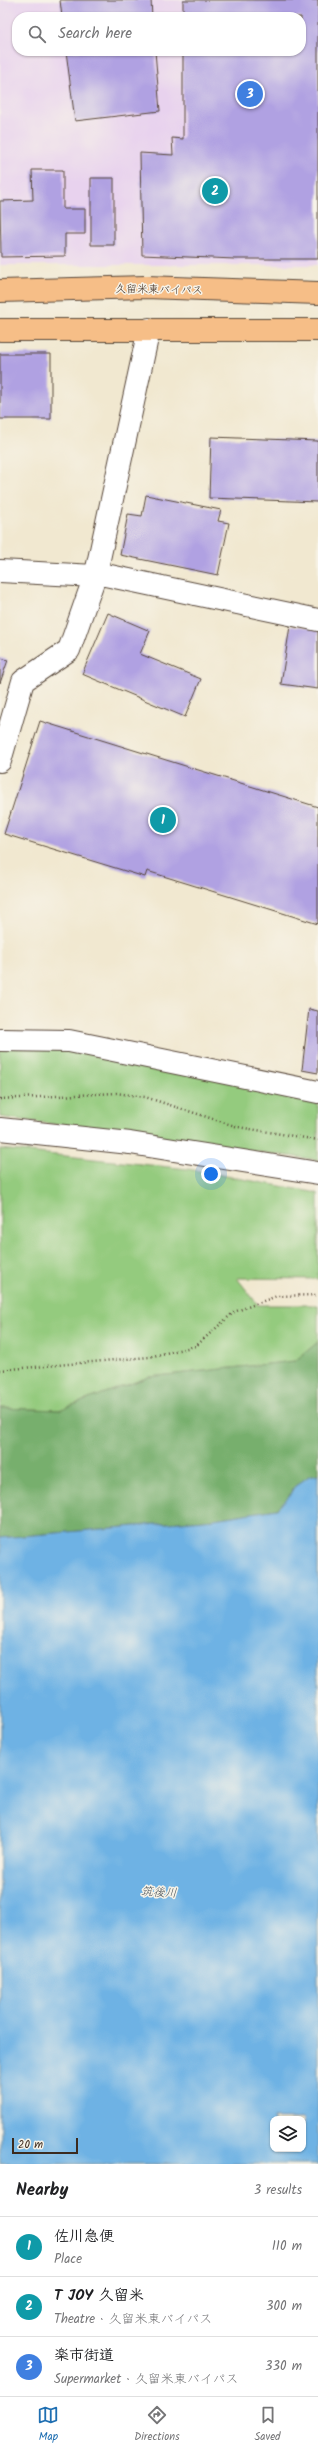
<!DOCTYPE html>
<meta charset="utf-8">
<style>
:root{--surface:#fff;--page:#f6f6f6;--text:#202124;--muted:#757577;--line:#e0e0e0;--accent:#1f6fb2}
body{margin:0;font-family:Kalam,"Klee One",sans-serif;background:var(--page);color:var(--text)}
.controls{position:absolute;right:12px;bottom:12px;display:grid;overflow:hidden;border-radius:8px;box-shadow:0 1px 3px #0004}
.controls button{width:36px;height:36px;display:grid;place-items:center;padding:0;border:0;border-bottom:1px solid var(--line);background:var(--surface);color:var(--text);font:20px sans-serif}
.scale{position:absolute;left:12px;bottom:10px;width:66px;box-sizing:border-box;padding-left:4px;border:2px solid #3b2a1e;border-top:0;font-size:11px;line-height:14px;white-space:nowrap;color:#3b2a1e;-webkit-text-stroke:3px #f7f3e8;paint-order:stroke}
.you{position:absolute;left:211px;top:1174px;width:14px;height:14px;margin:-10px;border:3px solid #fff;border-radius:50%;background:#1a73e8;box-shadow:0 0 0 6px #1a73e833}
.badge{display:grid;place-items:center;width:26px;height:26px;border-radius:50%;background:var(--accent);color:#fff;font-size:13px;font-weight:700}
.pin{position:absolute;translate:-50% -50%;border:2px solid #fff;box-shadow:0 1px 4px #0006}
.list{margin:0;padding:0;list-style:none}
h2{display:flex;justify-content:space-between;align-items:center;height:52px;margin:0;padding:0 16px;font-size:17px}
h2 small{font-size:13px;font-weight:400;color:var(--muted)}
.list li{display:grid;grid-template-columns:26px 1fr auto;gap:12px;align-items:center;box-sizing:border-box;height:60px;padding:0 16px;border-top:1px solid var(--line)}
.list b{display:block;font-size:15px;white-space:nowrap}
.list p{margin:0;font-size:13px;white-space:nowrap;color:var(--muted)}
.list em{font-size:13px;font-style:normal;color:var(--muted)}
.icon{flex:none;width:22px;height:22px;fill:none;stroke:currentColor;stroke-width:2;stroke-linecap:round;stroke-linejoin:round}
.map{position:relative;flex:none;width:318px;height:2164px;overflow:hidden}
.search{position:absolute;background:var(--surface);box-shadow:0 1px 3px #0004;left:12px;right:12px;top:12px;height:44px;display:flex;align-items:center;gap:10px;box-sizing:border-box;padding:0 14px;border-radius:16px;color:var(--muted);font-size:15px}
.sheet{height:232px;background:var(--surface)}
nav{display:flex;justify-content:space-around;align-items:center;box-sizing:border-box;height:56px;border-top:1px solid var(--line);background:var(--surface);font-size:11px;color:var(--muted)}
nav a{display:grid;justify-items:center;gap:2px}
nav .on{color:var(--accent)}
.map>svg:first-child{display:block}
.built{fill:#e8d2ee;fill-rule:evenodd}
.green{fill:#94cb7e;stroke:#687a4e}
.forest{fill:#77af6d;stroke:#596c46}
.water{fill:#6eb2e4;stroke:#546e81;fill-rule:evenodd}
.building{fill:#b0a1e2}
.lines{fill:none;stroke-linecap:round;stroke-linejoin:round}
.minor-casing{stroke:#564639;stroke-width:24}
.highway-casing{stroke:#564639;stroke-width:24}
.path{stroke:#564639;stroke-width:2.5;stroke-dasharray:1 3;stroke-linecap:butt}
.minor{stroke:#fff;stroke-width:22}
.highway{stroke:#f6be87;stroke-width:22}
.labels{text-anchor:middle;stroke-width:3;stroke-linejoin:round;paint-order:stroke}
.street-label{font-size:11px;fill:#3b2a1e;stroke:#f7f3e8}
.water-label{font-size:12px;font-style:italic;fill:#4a5359;stroke:#f7f3e8}
</style>
<div class="map">
<svg width="318" height="2164" viewBox="0 0 318 2164">
<rect width="100%" height="100%" fill="#f7f3e8"/>
<filter id="ink" filterUnits="userSpaceOnUse"><feTurbulence type="fractalNoise" baseFrequency=".025" numOctaves="2"/><feDisplacementMap in="SourceGraphic" scale="8" xChannelSelector="R" yChannelSelector="G"/><feConvolveMatrix kernelMatrix="1 2 1 2 8 2 1 2 1" color-interpolation-filters="sRGB"/></filter>
<filter id="wash" filterUnits="userSpaceOnUse"><feTurbulence type="fractalNoise" baseFrequency=".012" numOctaves="4" result="noise"/><feDisplacementMap in="SourceGraphic" scale="16" xChannelSelector="R" yChannelSelector="G"/><feGaussianBlur stdDeviation="0.9" result="paint"/><feColorMatrix in="noise" values="0 0 0 0 0 0 0 0 0 0 0 0 0 0 0 0 0 1.4 0 .05"/><feComposite in="paint" operator="in"/></filter>
<g filter="url(#wash)">
<rect width="100%" height="100%" fill="#f1e8d0"/>
<path class="built" d="M 0,0 L 318,0 L 318,265 L 0,265 ZM 17,17 L 301,17 L 301,51 L 17,51 Z"/>
<path class="green" d="M 59,1046 L 318,1098 L 318,1160 L 0,1117 L 0,1048 Z
M 0,1149 L 188,1169 L 318,1193 L 318,1279 L 237,1278 L 258,1305 L 318,1305 L 318,1342 L 295,1361 L 149,1377 L 59,1410 L 0,1408 Z"/>
<path class="forest" d="M 318,1342 L 318,1474 L 309,1476 L 294,1487 L 289,1496 L 277,1509 L 214,1519 L 0,1538 L 0,1408 L 59,1410 L 149,1377 L 295,1361 Z"/>
<path class="water" d="M 318,1474 L 318,2164 L 0,2164 L 0,1538 L 214,1519 L 277,1509 L 289,1496 L 294,1487 L 309,1476 ZM 273,2119 L 303,2119 L 303,2149 L 273,2149 Z"/>
<g id="blocks">
<path class="building" d="M 60,0 L 151,0 L 152,17 L 62,17 Z
M 183,0 L 318,0 L 318,259 L 235,259 L 142,255 L 140,153 L 173,155 L 172,138 L 183,139 L 183,51 L 301,51 L 301,17 L 183,17 Z
M 66,51 L 155,51 L 160,111 L 75,121 Z
M 32,170 L 63,170 L 63,209 L 85,209 L 85,234 L 65,234 L 65,256 L 1,257 L 0,201 L 33,200 Z
M 91,178 L 114,178 L 114,245 L 91,245 Z
M 0,354 L 51,354 L 51,419 L 0,419 Z
M 211,437 L 318,441 L 318,502 L 209,498 Z
M 146,495 L 221,510 L 218,521 L 229,523 L 218,575 L 120,555 L 128,514 L 142,516 Z
M 108,613 L 150,631 L 140,654 L 201,679 L 185,717 L 82,674 Z
M 290,626 L 318,630 L 318,689 L 281,684 Z
M 0,658 L 8,660 L 0,683 Z
M 40,721 L 318,807 L 318,924 L 147,871 L 145,877 L 4,834 Z
M 309,1009 L 318,1011 L 318,1073 L 302,1070 Z"/>
</g>
</g>
<g filter="url(#ink)">
<use href="#blocks" fill-opacity="0" stroke="#564639" stroke-width="1"/>
<g class="lines">
<defs>
<path id="minor" d="M 0,571 L 95,576
M 96,573 L 318,620
M 0,761 L 23,681 L 69,650 L 96,573 L 149,329
M 0,1040 L 69,1041 L 318,1092
M 0,1129 L 130,1143 L 318,1173"/>
<path id="highway" d="M 0,291 L 146,287 L 318,293
M 0,330 L 318,330"/>
</defs>
<use href="#minor" class="minor-casing"/>
<use href="#highway" class="highway-casing"/>
<path class="path" d="M 0,1099 L 116,1093 L 145,1097 L 238,1127 L 318,1140
M 0,1370 L 149,1357 L 196,1346 L 234,1312 L 277,1296 L 318,1295"/>
<use href="#minor" class="minor"/>
<use href="#highway" class="highway"/>
</g>
</g>
<g class="labels">
<g class="street-label">
<text transform="translate(159 289) rotate(1)" y="4">久留米東バイパス</text>
</g>
<g class="water-label">
<text transform="translate(159 1892) rotate(3)" y="4">筑後川</text>
</g>
</g>
</svg>
<div class="controls">
<button><svg class="icon" aria-label="layers" viewBox="0 0 24 24"><path d="M12 4l9 5-9 5-9-5zM3 14l9 5 9-5"/></svg></button>
</div>
<div class="scale">20 m</div>
<div class="you"></div>
<div class="pin badge" style="left:163px;top:820px;background:#0f9aa8">1</div>
<div class="pin badge" style="left:215px;top:191px;background:#0f9aa8">2</div>
<div class="pin badge" style="left:250px;top:94px;background:#3f7fe0">3</div>
<div class="search"><svg class="icon" aria-label="search" viewBox="0 0 24 24"><circle cx="10" cy="10" r="6"/><path d="M15 15l6 6"/></svg>Search here</div>
</div>
<section class="sheet">
<h2>Nearby<small>3 results</small></h2>
<ul class="list">
<li><span class="badge" style="background:#0f9aa8">1</span><div><b>佐川急便</b><p>Place</p></div><em>110 m</em></li>
<li><span class="badge" style="background:#0f9aa8">2</span><div><b>T JOY 久留米</b><p>Theatre · 久留米東バイパス</p></div><em>300 m</em></li>
<li><span class="badge" style="background:#3f7fe0">3</span><div><b>楽市街道</b><p>Supermarket · 久留米東バイパス</p></div><em>330 m</em></li>
</ul>
</section>
<nav>
<a class="on"><svg class="icon" aria-label="map" viewBox="0 0 24 24"><path d="M3 6l6-2 6 2 6-2v14l-6 2-6-2-6 2zM9 4v14M15 6v14"/></svg>Map</a>
<a><svg class="icon" aria-label="directions" viewBox="0 0 24 24"><path d="M12 3l9 9-9 9-9-9zM9 14v-3h6M13 9l2 2-2 2"/></svg>Directions</a>
<a><svg class="icon" aria-label="saved" viewBox="0 0 24 24"><path d="M7 4h10v16l-5-4-5 4z"/></svg>Saved</a>
</nav>
